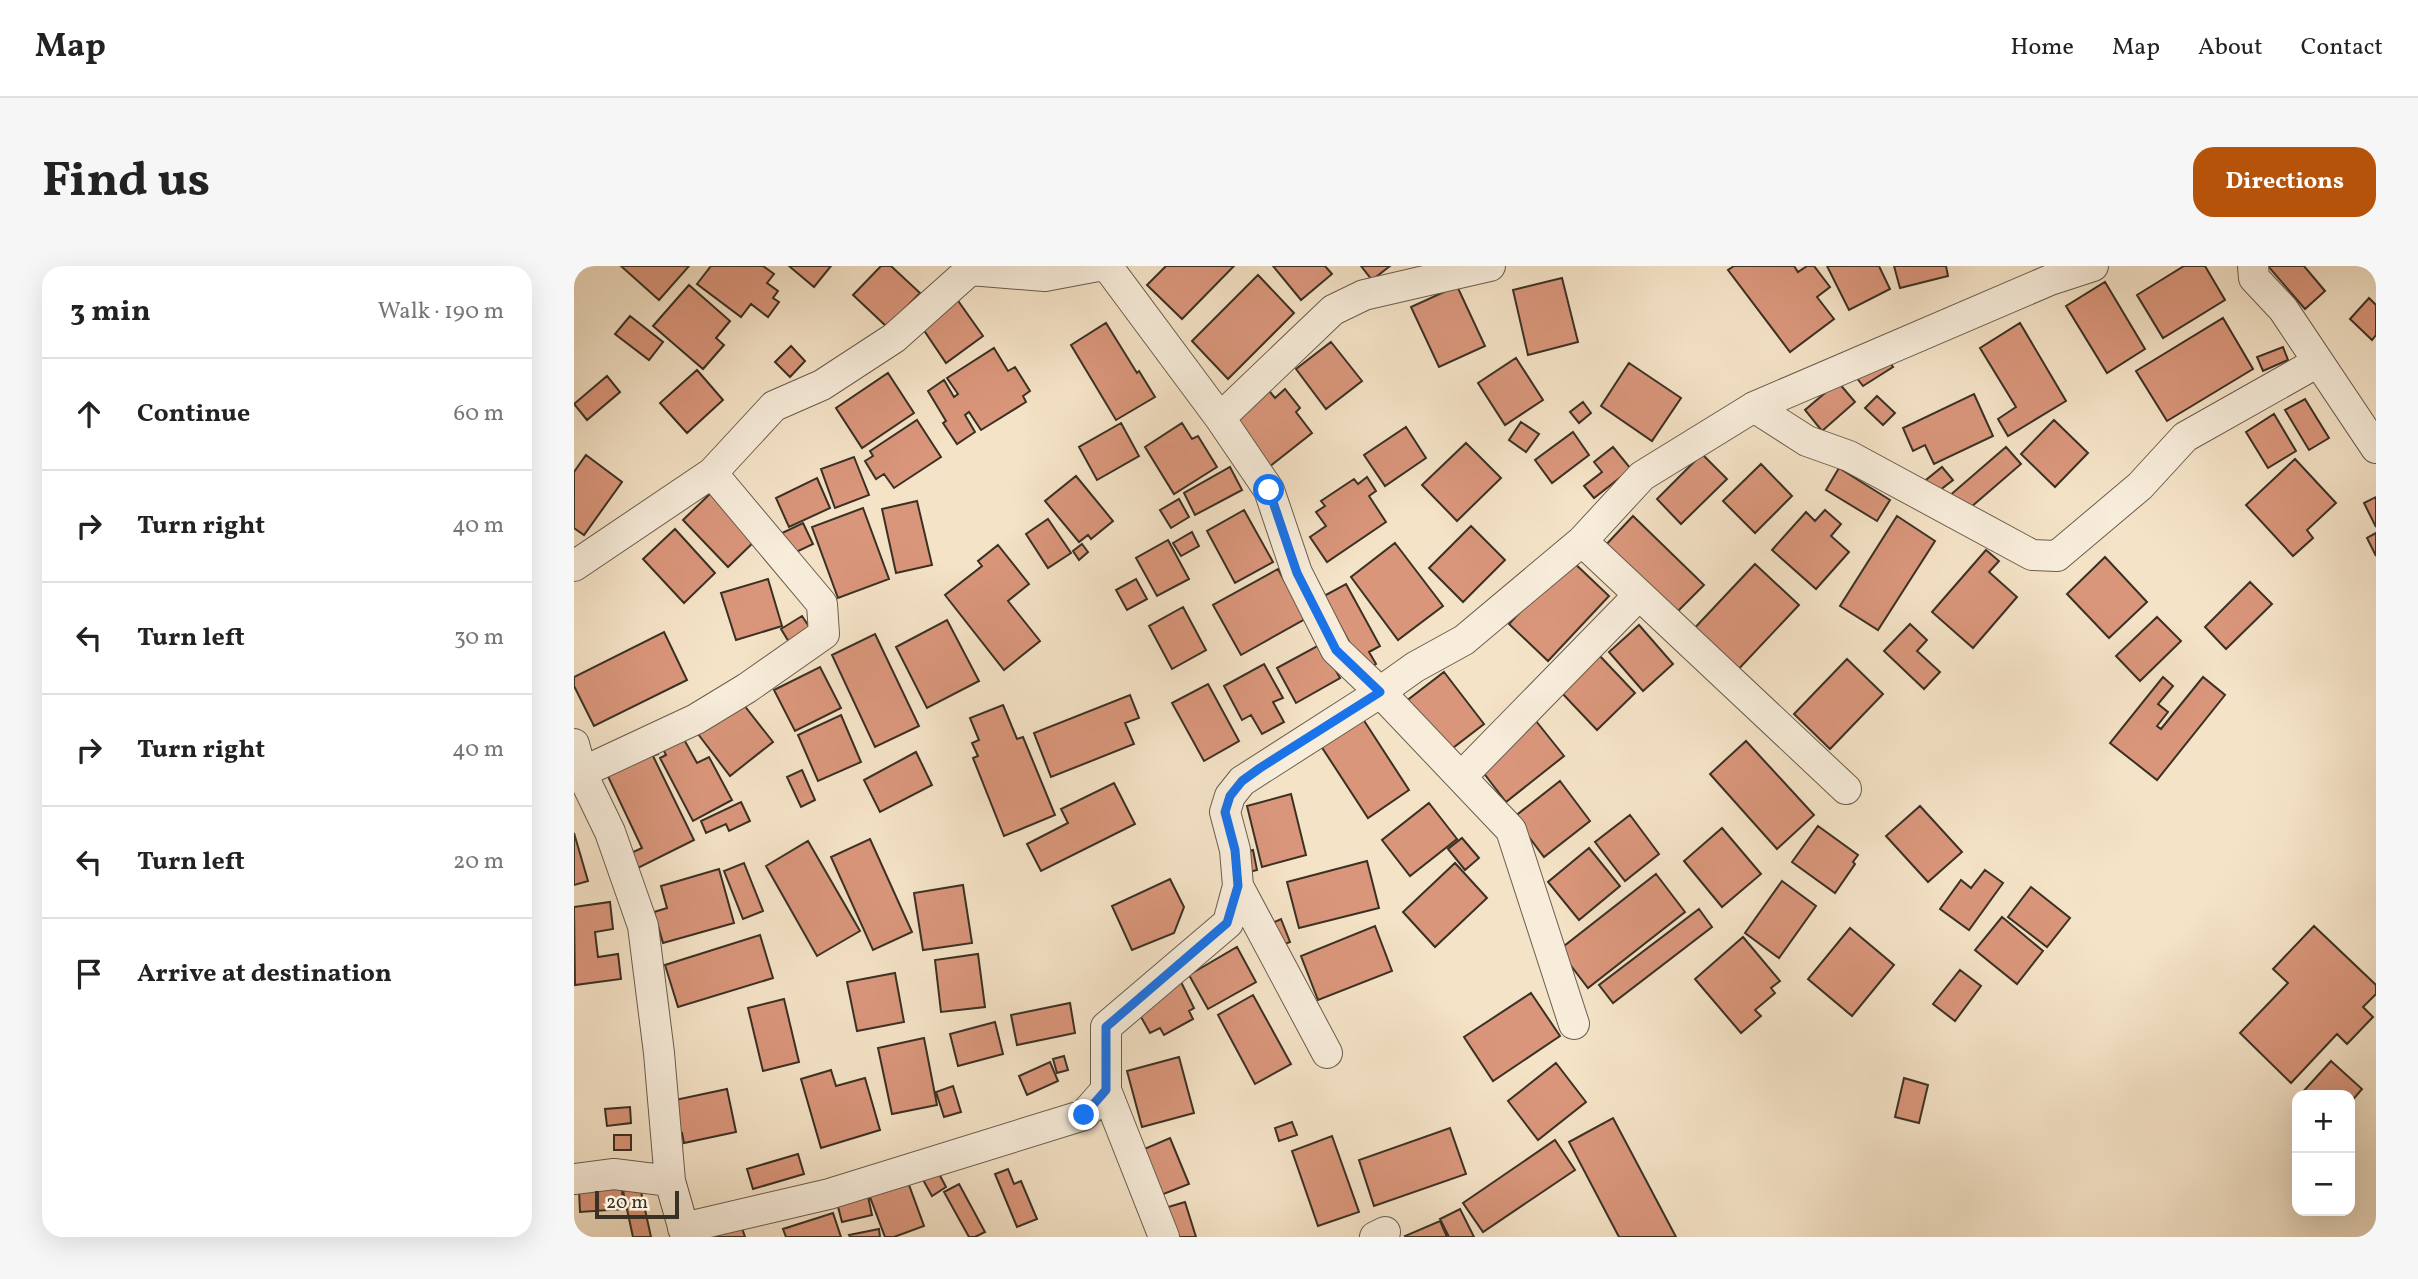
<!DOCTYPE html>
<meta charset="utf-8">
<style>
:root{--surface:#fff;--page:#f6f6f6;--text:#222;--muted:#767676;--line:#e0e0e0;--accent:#b45309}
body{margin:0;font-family:Vollkorn,serif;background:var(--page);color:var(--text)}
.controls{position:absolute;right:21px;bottom:21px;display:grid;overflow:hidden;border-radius:14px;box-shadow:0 7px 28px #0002}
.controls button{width:63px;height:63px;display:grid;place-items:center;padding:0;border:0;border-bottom:2px solid var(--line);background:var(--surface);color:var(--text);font:35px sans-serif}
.scale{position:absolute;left:21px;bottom:18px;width:84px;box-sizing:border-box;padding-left:7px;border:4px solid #3a3125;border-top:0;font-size:19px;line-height:24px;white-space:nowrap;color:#3a3125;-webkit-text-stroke:5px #f8eddb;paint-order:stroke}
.stop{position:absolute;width:21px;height:21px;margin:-16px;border:5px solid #1a73e8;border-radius:50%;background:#fff}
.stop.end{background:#1a73e8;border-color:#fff;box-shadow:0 2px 7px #0008}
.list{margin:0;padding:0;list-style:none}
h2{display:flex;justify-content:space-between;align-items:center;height:91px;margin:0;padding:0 28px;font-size:30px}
h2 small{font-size:23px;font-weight:400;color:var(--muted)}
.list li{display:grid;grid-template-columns:46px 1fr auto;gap:21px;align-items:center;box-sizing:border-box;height:112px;padding:0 28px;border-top:2px solid var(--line)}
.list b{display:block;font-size:26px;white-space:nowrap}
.list em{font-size:23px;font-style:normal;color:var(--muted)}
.icon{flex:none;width:38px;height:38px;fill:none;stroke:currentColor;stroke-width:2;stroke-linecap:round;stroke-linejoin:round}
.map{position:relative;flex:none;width:1802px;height:971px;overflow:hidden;border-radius:21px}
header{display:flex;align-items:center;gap:42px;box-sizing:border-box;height:98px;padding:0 35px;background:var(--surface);border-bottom:2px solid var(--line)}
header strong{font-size:33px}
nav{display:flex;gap:38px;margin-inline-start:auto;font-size:24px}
.intro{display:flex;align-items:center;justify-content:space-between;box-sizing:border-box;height:168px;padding:0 42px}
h1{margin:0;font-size:49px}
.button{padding:18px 32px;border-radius:21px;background:var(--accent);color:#fff;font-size:24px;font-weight:700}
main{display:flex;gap:42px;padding:0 42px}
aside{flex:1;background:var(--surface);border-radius:21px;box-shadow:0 7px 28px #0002}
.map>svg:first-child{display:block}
.building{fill:#da967b;stroke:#3a3125;stroke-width:2}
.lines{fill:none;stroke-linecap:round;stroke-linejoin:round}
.street-casing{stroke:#695e4e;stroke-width:32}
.street{stroke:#f8eddb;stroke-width:30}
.route{stroke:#1a73e8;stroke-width:9}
</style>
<header>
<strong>Map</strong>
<nav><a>Home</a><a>Map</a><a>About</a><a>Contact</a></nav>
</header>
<div class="intro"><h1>Find us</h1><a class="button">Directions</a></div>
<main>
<aside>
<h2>3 min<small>Walk · 190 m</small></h2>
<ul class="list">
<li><svg class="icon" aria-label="ahead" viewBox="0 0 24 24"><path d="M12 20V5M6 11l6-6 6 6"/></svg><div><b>Continue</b></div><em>60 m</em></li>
<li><svg class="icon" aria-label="right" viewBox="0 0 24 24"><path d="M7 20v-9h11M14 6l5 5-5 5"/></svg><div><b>Turn right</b></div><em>40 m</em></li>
<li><svg class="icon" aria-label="left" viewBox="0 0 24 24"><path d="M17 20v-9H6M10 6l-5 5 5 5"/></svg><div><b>Turn left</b></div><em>30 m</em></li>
<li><svg class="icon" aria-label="right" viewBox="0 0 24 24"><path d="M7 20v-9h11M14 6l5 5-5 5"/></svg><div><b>Turn right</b></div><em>40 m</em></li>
<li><svg class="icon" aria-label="left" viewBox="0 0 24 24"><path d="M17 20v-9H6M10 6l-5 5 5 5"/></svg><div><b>Turn left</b></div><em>20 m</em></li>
<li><svg class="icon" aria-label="arrive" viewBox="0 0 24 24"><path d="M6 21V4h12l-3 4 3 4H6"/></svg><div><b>Arrive at destination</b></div></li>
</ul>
</aside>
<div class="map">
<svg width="1802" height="971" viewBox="0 0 1802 971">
<rect width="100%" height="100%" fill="#f5e3c7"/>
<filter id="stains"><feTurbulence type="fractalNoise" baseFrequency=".00286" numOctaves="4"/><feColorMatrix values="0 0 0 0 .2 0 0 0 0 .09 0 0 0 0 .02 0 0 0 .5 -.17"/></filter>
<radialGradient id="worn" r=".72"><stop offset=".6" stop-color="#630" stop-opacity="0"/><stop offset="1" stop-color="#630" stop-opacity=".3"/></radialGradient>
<path class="building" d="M 47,0 L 115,0 L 85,34 Z
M 137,0 L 189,0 L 200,8 L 193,17 L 204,25 L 199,32 L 205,36 L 194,51 L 177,38 L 167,51 L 123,18 Z
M 215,0 L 257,0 L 240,21 Z
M 307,0 L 317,0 L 346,27 L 313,61 L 279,29 Z
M 592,0 L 660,0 L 608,53 L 573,19 Z
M 699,0 L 751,0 L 758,8 L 727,34 Z
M 787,0 L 816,0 L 798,14 Z
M 1160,0 L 1220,0 L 1224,6 L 1233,0 L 1240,0 L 1256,21 L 1243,31 L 1260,53 L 1216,86 L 1154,4 Z
M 1253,0 L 1305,0 L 1316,23 L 1275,44 Z
M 1320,0 L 1372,0 L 1374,10 L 1326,22 Z
M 1610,0 L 1631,0 L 1651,34 L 1589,72 L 1563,29 Z
M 1694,0 L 1730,0 L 1751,25 L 1731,43 Z
M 684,9 L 720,47 L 654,113 L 618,75 Z
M 988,12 L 1004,76 L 954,89 L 939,24 Z
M 1531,16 L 1571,83 L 1533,107 L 1492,40 Z
M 115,19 L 156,55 L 142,72 L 150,79 L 129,103 L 79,60 Z
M 883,20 L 911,80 L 865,101 L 837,41 Z
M 380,29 L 409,70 L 372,97 L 343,54 Z
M 1795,32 L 1802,39 L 1802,69 L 1798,74 L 1776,53 Z
M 56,50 L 89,76 L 75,94 L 41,68 Z
M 1649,52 L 1679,103 L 1593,155 L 1562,105 Z
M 532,57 L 563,107 L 565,105 L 581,131 L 542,154 L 497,79 Z
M 1446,57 L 1492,135 L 1434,170 L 1424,153 L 1442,141 L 1406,82 Z
M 757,76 L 788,115 L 752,143 L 722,103 Z
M 217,80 L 231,95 L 216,111 L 201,96 Z
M 1709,81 L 1714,94 L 1689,105 L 1683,91 Z
M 420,82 L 434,105 L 441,101 L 456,125 L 449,130 L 452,136 L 407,164 L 395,146 L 391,149 L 401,166 L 383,178 L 369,157 L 372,155 L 354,125 L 370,114 L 380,131 L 384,128 L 373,112 Z
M 1312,91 L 1319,101 L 1289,120 L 1282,111 Z
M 942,92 L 969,134 L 931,159 L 904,117 Z
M 1055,97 L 1107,132 L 1078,175 L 1027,140 Z
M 123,104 L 149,134 L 113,167 L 86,137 Z
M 314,107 L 340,147 L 288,182 L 262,142 Z
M 33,110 L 46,126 L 13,154 L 0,138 Z
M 1264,116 L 1281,136 L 1248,165 L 1231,144 Z
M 692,121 L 701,132 L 711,123 L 726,142 L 722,146 L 738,167 L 695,201 L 656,150 Z
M 1400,128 L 1419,170 L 1360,198 L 1351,179 L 1339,185 L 1329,162 Z
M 1303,130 L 1321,147 L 1309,159 L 1291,142 Z
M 1731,133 L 1755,172 L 1735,184 L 1711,144 Z
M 1009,136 L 1017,147 L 1005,157 L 996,146 Z
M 1700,148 L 1722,185 L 1694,202 L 1672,166 Z
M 343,154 L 367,191 L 320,222 L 310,208 L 302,213 L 291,195 L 299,190 L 296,185 Z
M 1480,154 L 1514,187 L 1481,221 L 1447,188 Z
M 947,156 L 965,168 L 952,186 L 935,174 Z
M 547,157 L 565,190 L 523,214 L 505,181 Z
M 608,157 L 618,173 L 624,170 L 643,201 L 600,228 L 571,181 Z
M 832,161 L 852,192 L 811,220 L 790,189 Z
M 999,166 L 1015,189 L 978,217 L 961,194 Z
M 892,177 L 927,212 L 883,255 L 848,219 Z
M 1039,181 L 1057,203 L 1020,232 L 1010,220 L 1028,206 L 1020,196 Z
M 1432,181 L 1447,198 L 1389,248 L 1374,231 Z
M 1128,188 L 1153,213 L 1107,258 L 1083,233 Z
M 12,189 L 48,216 L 10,269 L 0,262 L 0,206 Z
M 280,191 L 295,229 L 261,242 L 247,203 Z
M 1721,193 L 1762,237 L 1733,264 L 1739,272 L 1719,290 L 1672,239 Z
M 1187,198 L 1218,230 L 1181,267 L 1149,235 Z
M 656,201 L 668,224 L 621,249 L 610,227 Z
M 1368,201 L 1379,214 L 1357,231 L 1347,218 Z
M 1265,202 L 1316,234 L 1303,255 L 1252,224 Z
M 502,210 L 539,255 L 517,273 L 514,269 L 505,276 L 471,235 Z
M 793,211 L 802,225 L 795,230 L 812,256 L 753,296 L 736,271 L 752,260 L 742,246 L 751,240 L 747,235 L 780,213 L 784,218 Z
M 243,212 L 256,242 L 215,261 L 202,232 Z
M 144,220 L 189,267 L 154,301 L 109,254 Z
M 1802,231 L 1802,261 L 1790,237 Z
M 605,233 L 615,251 L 597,262 L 586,244 Z
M 343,235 L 358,299 L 322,307 L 308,243 Z
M 289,242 L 315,313 L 264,332 L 238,261 Z
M 670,244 L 699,296 L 661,317 L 633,265 Z
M 1251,244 L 1267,258 L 1257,270 L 1275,286 L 1242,323 L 1198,284 L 1232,246 L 1241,255 Z
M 1059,250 L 1130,319 L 1098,351 L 1028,283 Z
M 1323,250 L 1361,275 L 1304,364 L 1266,340 Z
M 474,253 L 497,287 L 474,302 L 452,268 Z
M 229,257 L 239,278 L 216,289 L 206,268 Z
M 897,260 L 931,294 L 889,336 L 855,302 Z
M 101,263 L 141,307 L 110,337 L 69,293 Z
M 618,266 L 625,280 L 607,290 L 599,277 Z
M 1802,267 L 1802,290 L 1793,272 Z
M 594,274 L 615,313 L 583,330 L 562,292 Z
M 821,277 L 869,340 L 824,374 L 777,311 Z
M 508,278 L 514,286 L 505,294 L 499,285 Z
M 424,279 L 455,318 L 434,335 L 466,375 L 430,404 L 371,329 L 408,300 L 404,295 Z
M 1412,284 L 1425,295 L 1415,306 L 1443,331 L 1399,382 L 1358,346 Z
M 1531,291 L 1573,336 L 1535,372 L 1493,328 Z
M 996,293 L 1035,330 L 974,395 L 935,358 Z
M 1181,298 L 1225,339 L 1159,409 L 1115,368 Z
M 704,303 L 731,353 L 667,389 L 639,339 Z
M 194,313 L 208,360 L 162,374 L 147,327 Z
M 562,313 L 573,333 L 553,344 L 542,324 Z
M 1676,316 L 1698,338 L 1652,383 L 1631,361 Z
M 772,318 L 806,380 L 795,386 L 802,398 L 791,405 L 750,330 Z
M 609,341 L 632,384 L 598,403 L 575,360 Z
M 228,350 L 236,362 L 215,376 L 207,363 Z
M 1583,351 L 1607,375 L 1566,415 L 1542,390 Z
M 373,354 L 405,415 L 353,442 L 322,381 Z
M 1336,358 L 1353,374 L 1343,385 L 1366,406 L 1350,423 L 1310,385 Z
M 1065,359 L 1099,398 L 1069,425 L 1035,386 Z
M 90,366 L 113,414 L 20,460 L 0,420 L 0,411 Z
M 301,368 L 345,460 L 301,481 L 258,389 Z
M 747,378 L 766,412 L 722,437 L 703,402 Z
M 1024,388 L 1061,427 L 1023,464 L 986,425 Z
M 1273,393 L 1309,428 L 1256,483 L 1220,448 Z
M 690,398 L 709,432 L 699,436 L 710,456 L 688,468 L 677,449 L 668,454 L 650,420 Z
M 246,401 L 267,442 L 221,465 L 200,424 Z
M 870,406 L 910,458 L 871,488 L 831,436 Z
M 1589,411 L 1599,420 L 1584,438 L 1594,446 L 1583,460 L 1587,463 L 1629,411 L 1651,429 L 1583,514 L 1536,477 Z
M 634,418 L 665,475 L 630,495 L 598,437 Z
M 556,429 L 565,452 L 551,457 L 560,478 L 477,511 L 460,467 Z
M 166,434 L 199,476 L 156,510 L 124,468 Z
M 429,439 L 443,473 L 449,471 L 481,549 L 430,570 L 399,492 L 404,490 L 398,477 L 405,474 L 396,452 Z
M 267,449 L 287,496 L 244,515 L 224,469 Z
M 787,450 L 835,524 L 794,552 L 745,477 Z
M 962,455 L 990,490 L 932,536 L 905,501 Z
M 107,468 L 123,497 L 135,491 L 158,534 L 119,555 L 86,492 L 92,489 L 87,479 Z
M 1172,475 L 1240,549 L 1203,583 L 1136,508 Z
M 79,478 L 84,488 L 79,490 L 120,574 L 64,602 L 57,587 L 68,582 L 30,502 Z
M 342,486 L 358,519 L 306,546 L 290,514 Z
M 228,504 L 241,534 L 227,541 L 213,511 Z
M 986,515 L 1016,555 L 970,591 L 940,551 Z
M 540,517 L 561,558 L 467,605 L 453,578 L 494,557 L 487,543 Z
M 717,528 L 732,589 L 688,601 L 673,540 Z
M 167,536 L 176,555 L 155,565 L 152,558 L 132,567 L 127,555 Z
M 855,537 L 883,573 L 836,610 L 808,574 Z
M 1346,540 L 1388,586 L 1354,616 L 1312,570 Z
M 1056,549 L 1085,588 L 1051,615 L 1021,576 Z
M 1244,560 L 1284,589 L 1279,596 L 1281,598 L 1261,627 L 1218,596 Z
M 1148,562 L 1187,608 L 1148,641 L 1110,595 Z
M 0,567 L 14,615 L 0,619 Z
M 888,572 L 905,592 L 891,604 L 874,583 Z
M 296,573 L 338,666 L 299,684 L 257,591 Z
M 234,575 L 286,665 L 243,690 L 192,600 Z
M 1015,582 L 1046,620 L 1005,654 L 974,616 Z
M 679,584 L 683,604 L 667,608 L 663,588 Z
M 793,595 L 805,642 L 725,662 L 713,616 Z
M 170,597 L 189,645 L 169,653 L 150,605 Z
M 881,597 L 913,632 L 861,681 L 829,646 Z
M 145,603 L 160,657 L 89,677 L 80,646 L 93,642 L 87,620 Z
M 1411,604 L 1429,617 L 1395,664 L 1366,643 L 1387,614 L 1397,622 Z
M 1082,608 L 1111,646 L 1014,722 L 985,684 Z
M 596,613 L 610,641 L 600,667 L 558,684 L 538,640 Z
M 1208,615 L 1242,640 L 1205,692 L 1171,667 Z
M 389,619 L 398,677 L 349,684 L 340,627 Z
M 1457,621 L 1496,652 L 1473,681 L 1434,651 Z
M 36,636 L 39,663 L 21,666 L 24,691 L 44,688 L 47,713 L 1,719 L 0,641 Z
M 1125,643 L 1138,661 L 1039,737 L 1025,719 Z
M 1428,651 L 1469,685 L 1443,718 L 1401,684 Z
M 707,653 L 716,676 L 702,682 L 692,660 Z
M 801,660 L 818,705 L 744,734 L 727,690 Z
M 1740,660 L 1802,719 L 1802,728 L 1789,741 L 1799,751 L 1773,778 L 1763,768 L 1717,817 L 1666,767 L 1714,717 L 1699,703 Z
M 1276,662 L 1320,699 L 1278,750 L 1234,713 Z
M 186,669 L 199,712 L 104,741 L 91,699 Z
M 1169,671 L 1206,715 L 1197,722 L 1201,727 L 1181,744 L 1187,750 L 1167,767 L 1121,713 Z
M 663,681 L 682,716 L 634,743 L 615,709 Z
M 404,688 L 411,741 L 367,746 L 361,694 Z
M 1386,704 L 1407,720 L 1381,755 L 1359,738 Z
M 321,707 L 330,756 L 283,765 L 273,716 Z
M 607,716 L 620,742 L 615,745 L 619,753 L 590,769 L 586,762 L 576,767 L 562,742 Z
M 957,727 L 986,770 L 919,815 L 890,771 Z
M 679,729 L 717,798 L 681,818 L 644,749 Z
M 210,733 L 225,796 L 189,805 L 174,742 Z
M 496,737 L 501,767 L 443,779 L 437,749 Z
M 421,756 L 429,788 L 384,800 L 376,768 Z
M 350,772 L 363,839 L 318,848 L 304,782 Z
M 490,790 L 494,804 L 483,807 L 479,793 Z
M 605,791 L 620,847 L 568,861 L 553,805 Z
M 1757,795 L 1788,823 L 1776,837 L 1776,829 L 1726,829 Z
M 476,796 L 484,815 L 453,829 L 445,810 Z
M 982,797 L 1012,836 L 964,874 L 934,835 Z
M 257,804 L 262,820 L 291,812 L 306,864 L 247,882 L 227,813 Z
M 1330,812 L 1354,819 L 1345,857 L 1321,851 Z
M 379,820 L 387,846 L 370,851 L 362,826 Z
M 153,823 L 162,866 L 110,877 L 108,867 L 95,870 L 101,834 Z
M 56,841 L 57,857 L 33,860 L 31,843 Z
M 1039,852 L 1102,971 L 1045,971 L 995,876 Z
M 718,856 L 723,869 L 705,875 L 701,862 Z
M 876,862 L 892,908 L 800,940 L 785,894 Z
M 40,869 L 57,869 L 57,884 L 40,884 Z
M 758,870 L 785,946 L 744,960 L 718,885 Z
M 596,872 L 615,918 L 587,929 L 568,884 Z
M 981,874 L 1001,904 L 909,966 L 889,937 Z
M 224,888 L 230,908 L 179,923 L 173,903 Z
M 434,903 L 440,918 L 447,915 L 463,953 L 443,961 L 421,908 Z
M 363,904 L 372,921 L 358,930 L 348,912 Z
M 331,908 L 350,960 L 320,971 L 311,971 L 293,923 Z
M 385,918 L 411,966 L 401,971 L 395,971 L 370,926 Z
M 48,921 L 49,943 L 6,946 L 5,924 Z
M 66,921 L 77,971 L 59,971 L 49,925 Z
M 292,921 L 298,949 L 268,956 L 261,929 Z
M 611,936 L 622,971 L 599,971 L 591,942 Z
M 886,943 L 900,971 L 875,971 L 866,953 Z
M 259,947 L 267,971 L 212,971 L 209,963 Z
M 164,950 L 171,971 L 121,971 Z
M 866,955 L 873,971 L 832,971 L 831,970 Z
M 305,963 L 306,971 L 276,971 L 275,969 Z"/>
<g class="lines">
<defs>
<path id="street" d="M 533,0 L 646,152 L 695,224 L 723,307 L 762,384 L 806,426 L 937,564 L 1000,758
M 1679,0 L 1680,12 L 1709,43 L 1802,182
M 1180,141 L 1233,175 L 1275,190 L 1458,289 L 1483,290 L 1566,220 L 1611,171 L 1744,96
M 646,152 L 759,44 L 790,29 L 916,0
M 1008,275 L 1272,523
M 0,300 L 138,207 L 200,140 L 248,119 L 320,72 L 396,4 L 471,10 L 524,0
M 0,478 L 8,508 L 36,566 L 69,660 L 85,787 L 96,915 L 112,971
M 0,510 L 122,453 L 173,422 L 250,368 L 248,338 L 138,207
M 887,511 L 1065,329
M 664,620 L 753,787
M 532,824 L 590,971
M 0,913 L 40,908 L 96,915
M 109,962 L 255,928 L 510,849 L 532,824 L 532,761 L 654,657 L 664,620 L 661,584 L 651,546 L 656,530 L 668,515 L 796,433 L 841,401 L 890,374 L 1008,275 L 1068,210 L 1180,141 L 1476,14 L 1519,0
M 801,971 L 811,966"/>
</defs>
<use href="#street" class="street-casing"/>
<use href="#street" class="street"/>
</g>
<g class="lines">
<path class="route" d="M 510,849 L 532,824 L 532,761 L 653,657 L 664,620 L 661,584 L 651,546 L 656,530 L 668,515 L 686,502 L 806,426 L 762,384 L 723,307 L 695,224"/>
</g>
<rect width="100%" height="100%" filter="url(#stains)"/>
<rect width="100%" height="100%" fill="url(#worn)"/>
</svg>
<div class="controls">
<button>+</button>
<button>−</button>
</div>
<div class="scale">20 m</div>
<div class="stop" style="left:695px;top:224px"></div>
<div class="stop end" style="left:510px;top:849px"></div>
</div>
</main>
